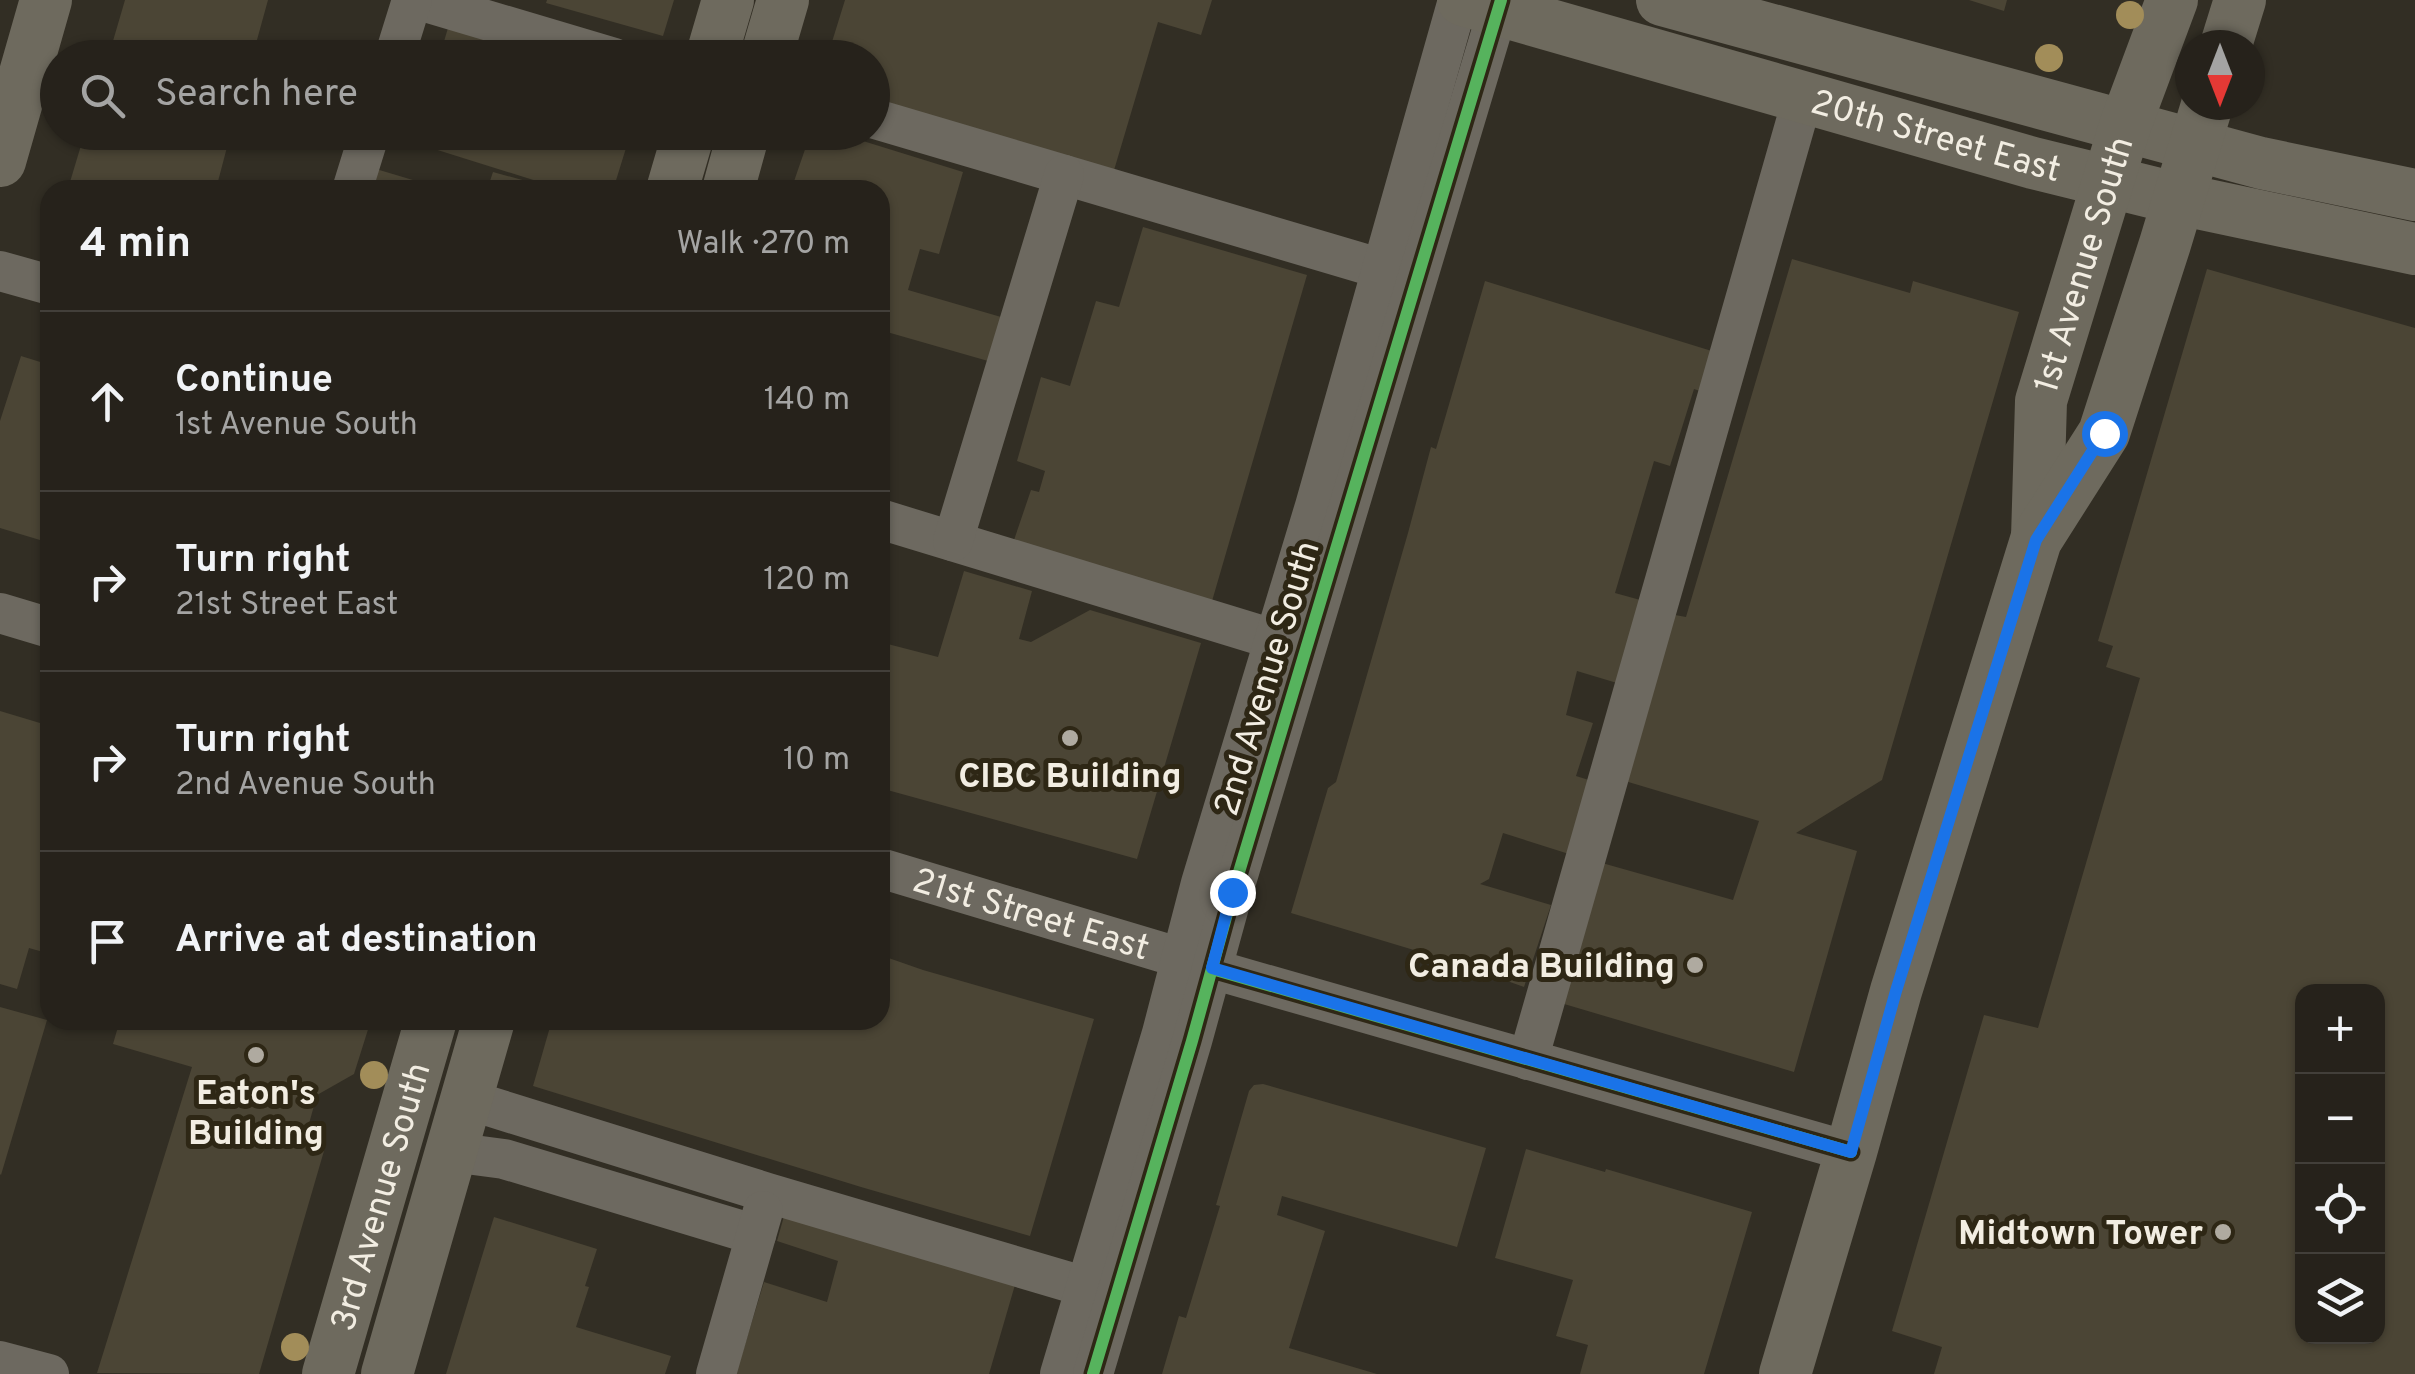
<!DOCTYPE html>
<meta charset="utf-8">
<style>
:root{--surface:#26221b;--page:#2e2a24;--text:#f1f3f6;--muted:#a4a4a3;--line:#423f3a}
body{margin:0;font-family:Overpass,sans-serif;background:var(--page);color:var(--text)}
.controls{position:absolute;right:30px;bottom:30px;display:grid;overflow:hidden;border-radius:20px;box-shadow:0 2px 8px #0004}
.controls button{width:90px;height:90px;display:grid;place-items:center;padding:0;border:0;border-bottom:2px solid var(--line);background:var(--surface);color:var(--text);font:50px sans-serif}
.compass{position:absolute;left:2175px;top:30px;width:90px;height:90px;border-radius:50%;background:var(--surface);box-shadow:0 2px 8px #0004;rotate:180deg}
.stop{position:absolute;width:30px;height:30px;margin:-22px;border:8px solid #1a73e8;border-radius:50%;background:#fff}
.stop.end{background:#1a73e8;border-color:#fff;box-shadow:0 2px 10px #0008}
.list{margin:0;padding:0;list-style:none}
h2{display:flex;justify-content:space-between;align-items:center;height:130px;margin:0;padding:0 40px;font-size:42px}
h2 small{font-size:32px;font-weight:400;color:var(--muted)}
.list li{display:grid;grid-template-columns:65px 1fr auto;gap:30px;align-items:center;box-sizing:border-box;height:180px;padding:0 40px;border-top:2px solid var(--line)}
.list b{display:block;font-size:38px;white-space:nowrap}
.list p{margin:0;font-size:32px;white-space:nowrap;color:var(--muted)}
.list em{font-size:32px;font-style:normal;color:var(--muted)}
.icon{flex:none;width:55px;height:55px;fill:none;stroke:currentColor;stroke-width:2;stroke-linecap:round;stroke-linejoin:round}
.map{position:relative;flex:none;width:2415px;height:1374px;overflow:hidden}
.search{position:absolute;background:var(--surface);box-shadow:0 2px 8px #0004;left:40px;top:40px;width:850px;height:110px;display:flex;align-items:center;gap:25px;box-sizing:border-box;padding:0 35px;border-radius:55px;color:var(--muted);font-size:38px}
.panel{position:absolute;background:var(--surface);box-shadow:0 2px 8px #0004;left:40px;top:180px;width:850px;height:850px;border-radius:30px}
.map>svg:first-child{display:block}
.building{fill:#4b4535;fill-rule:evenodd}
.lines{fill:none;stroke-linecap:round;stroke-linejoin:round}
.minor{stroke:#6d6960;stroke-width:40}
.major{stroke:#6e6a5e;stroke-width:52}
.cycleway-casing{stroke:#2e2715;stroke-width:19}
.cycleway{stroke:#56b35d;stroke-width:12}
.tree{fill:#a28d59}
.route{stroke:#1a73e8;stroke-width:12}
.poi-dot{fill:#afaaa0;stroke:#2e2715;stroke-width:4}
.labels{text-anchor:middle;stroke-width:10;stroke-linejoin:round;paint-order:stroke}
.street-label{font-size:35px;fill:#f2ede2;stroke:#2e2715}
.poi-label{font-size:35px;font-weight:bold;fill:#f2ede2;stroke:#2e2715}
</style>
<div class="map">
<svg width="2415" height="1374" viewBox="0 0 2415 1374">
<rect width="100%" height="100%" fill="#322e24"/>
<path class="building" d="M 125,0 L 268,0 L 252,58 L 108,58 Z
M 547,0 L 674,0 L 663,36 L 546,3 Z
M 845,0 L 1212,0 L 1201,35 L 1158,22 L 1112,177 L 872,107 L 872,58 L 827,58 Z
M 1969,0 L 2007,0 L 2004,11 Z
M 451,18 L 575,58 L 439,58 Z
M 85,132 L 231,132 L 216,189 L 189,181 L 186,190 L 98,190 L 70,182 Z
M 415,132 L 631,132 L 613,190 L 565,190 L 412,142 Z
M 811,132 L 834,132 L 963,172 L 939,254 L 920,249 L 908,290 L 1008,319 L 995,363 L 880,330 L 880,190 L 791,190 Z
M 376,169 L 443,189 L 443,190 L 370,190 Z
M 493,172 L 555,189 L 555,190 L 487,190 Z
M 1143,227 L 1307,275 L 1210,608 L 1014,540 L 1031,490 L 1039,492 L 1045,471 L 1017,461 L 1041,377 L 1070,386 L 1096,301 L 1119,307 Z
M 1792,259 L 1910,293 L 1913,281 L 2019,312 L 1882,780 L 1796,833 L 1857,851 L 1794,1072 L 1554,1001 L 1595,861 L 1733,900 L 1759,821 L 1625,781 L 1675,615 L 1686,617 Z
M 2207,269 L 2415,328 L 2415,1374 L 1934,1374 L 1942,1347 L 1892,1331 L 1984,1015 L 2038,1028 L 2140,678 L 2106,667 L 2113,646 L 2098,641 ZM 2302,991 L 2378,991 L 2378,1336 L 2302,1336 Z
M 1485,281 L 1715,352 L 1706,393 L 1694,389 L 1670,466 L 1654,461 L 1615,593 L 1644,601 L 1617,683 L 1577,671 L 1566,715 L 1593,723 L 1576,776 L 1592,781 L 1569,854 L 1503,833 L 1489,879 L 1480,884 L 1551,905 L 1524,987 L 1457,963 L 1291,913 L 1328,788 L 1336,782 L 1408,533 L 1431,447 L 1436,449 Z
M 21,356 L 50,365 L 50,543 L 0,528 L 0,421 Z
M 964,571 L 1032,591 L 1019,639 L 1031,642 L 1090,610 L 1201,643 L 1137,859 L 880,788 L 880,642 L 938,657 Z
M 0,711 L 50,726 L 50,954 L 29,948 L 17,989 L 0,984 Z
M 880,955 L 923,970 L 1094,1019 L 1030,1236 L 861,1187 L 533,1086 L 552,1020 L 880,1020 Z
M 0,1007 L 47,1020 L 1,1175 L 0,1174 Z
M 120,1020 L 371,1020 L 354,1074 L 317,1095 L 305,1138 L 326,1144 L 259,1374 L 97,1373 L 192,1067 L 113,1044 Z
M 1263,1084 L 1486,1148 L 1457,1247 L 1282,1196 L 1277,1215 L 1325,1231 L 1289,1348 L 1377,1374 L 1162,1374 L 1179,1316 L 1186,1318 L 1220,1206 L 1216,1205 L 1249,1091 L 1254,1085 Z
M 1526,1149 L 1605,1172 L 1606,1169 L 1752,1212 L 1704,1374 L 1580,1374 L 1588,1345 L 1556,1336 L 1573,1280 L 1495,1258 Z
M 788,1202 L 1019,1271 L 989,1374 L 736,1374 L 764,1282 L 827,1302 L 838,1261 L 777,1241 Z
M 494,1217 L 597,1249 L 585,1286 L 589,1287 L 576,1327 L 671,1356 L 665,1374 L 446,1374 Z"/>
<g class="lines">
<g class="minor">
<path d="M 419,0 L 614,58"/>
<path d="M 394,58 L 412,0"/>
<path d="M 872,118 L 1382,269"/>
<path d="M 352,190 L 370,132"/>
<path d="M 0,271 L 50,285"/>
<path d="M 880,519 L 1273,639"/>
<path d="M 953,541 L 1064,175"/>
<path d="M 0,613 L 50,628"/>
<path id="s1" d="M 880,868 L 1181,958"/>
<path d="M 1212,969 L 1851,1152"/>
<path d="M 1528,1060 L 1803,97"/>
<path d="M 466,1099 L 768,1193 L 1086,1287"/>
<path d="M 451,1152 L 504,1159 L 756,1235"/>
<path d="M 0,1361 L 49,1374"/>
<path d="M 716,1374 L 763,1211"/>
<path d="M 1060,1374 L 1162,1033 L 1201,883 L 1315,506 L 1458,0"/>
<path d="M 1093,1374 L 1192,1041 L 1233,892 L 1501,0"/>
</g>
<g class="major">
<path id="s2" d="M 1463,0 L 2033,163 L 2179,199 L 2415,249"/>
<path d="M 1662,0 L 2261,163 L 2415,195"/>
<path d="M 2226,45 L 2240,0"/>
<path d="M 711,58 L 728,0"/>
<path d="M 766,58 L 783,0"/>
<path d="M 0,161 L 46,0"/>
<path d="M 672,190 L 689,132"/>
<path d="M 728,190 L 744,132"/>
<path id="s3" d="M 2037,538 L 2041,401 L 2125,126 L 2172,0"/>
<path id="s4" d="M 328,1374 L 431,1020"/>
<path d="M 387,1374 L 489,1020"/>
<path d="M 1785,1374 L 1851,1152 L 1896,991 L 2036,540 L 2104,433 L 2165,244 L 2207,105"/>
</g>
<defs>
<path id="cycleway" d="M 1212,969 L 1851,1152
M 1093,1374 L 1192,1041 L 1233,892 L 1501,0"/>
</defs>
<use href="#cycleway" class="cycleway-casing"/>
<use href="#cycleway" class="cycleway"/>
</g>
<g class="tree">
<circle cx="2130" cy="15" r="14"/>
<circle cx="2049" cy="58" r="14"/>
<circle cx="374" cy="1075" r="14"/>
<circle cx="295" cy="1347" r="14"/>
</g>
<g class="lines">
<path class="route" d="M 1232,892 L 1212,968 L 1851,1152 L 1896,991 L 2036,540 L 2104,433"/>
</g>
<g class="poi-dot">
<circle cx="1070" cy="738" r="10"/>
<circle cx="1695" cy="965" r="10"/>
<circle cx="256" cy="1055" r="10"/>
<circle cx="2223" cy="1232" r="10"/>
</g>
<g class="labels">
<g class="street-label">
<text dy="12" stroke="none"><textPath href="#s2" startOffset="492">20th Street East</textPath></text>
<text dy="12" stroke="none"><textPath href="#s3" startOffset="280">1st Avenue South</textPath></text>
<text transform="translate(1266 678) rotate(-73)" y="12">2nd Avenue South</text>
<text dy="12" stroke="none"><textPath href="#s1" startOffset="158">21st Street East</textPath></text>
<text dy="12" stroke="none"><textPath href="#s4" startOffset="185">3rd Avenue South</textPath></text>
</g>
<g class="poi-label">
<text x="1070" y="787">CIBC Building</text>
<text x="1675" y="977" text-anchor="end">Canada Building</text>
<text x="256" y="1104">Eaton's<tspan x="256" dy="40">Building</tspan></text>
<text x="2203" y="1244" text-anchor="end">Midtown Tower</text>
</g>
</g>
</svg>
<div class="controls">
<button>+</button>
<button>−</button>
<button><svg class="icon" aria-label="locate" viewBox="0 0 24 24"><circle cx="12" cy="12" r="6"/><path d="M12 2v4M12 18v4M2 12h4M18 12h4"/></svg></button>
<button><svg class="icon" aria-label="layers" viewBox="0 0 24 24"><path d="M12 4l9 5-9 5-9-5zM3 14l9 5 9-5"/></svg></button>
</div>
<svg class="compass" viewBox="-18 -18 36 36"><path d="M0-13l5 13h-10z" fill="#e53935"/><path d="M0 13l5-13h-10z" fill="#a4a4a3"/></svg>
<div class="stop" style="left:2104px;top:433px"></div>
<div class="stop end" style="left:1232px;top:892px"></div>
<div class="search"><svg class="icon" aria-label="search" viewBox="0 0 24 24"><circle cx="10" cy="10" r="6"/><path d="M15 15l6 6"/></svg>Search here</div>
<section class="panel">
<h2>4 min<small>Walk · 270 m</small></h2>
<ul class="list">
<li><svg class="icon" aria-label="ahead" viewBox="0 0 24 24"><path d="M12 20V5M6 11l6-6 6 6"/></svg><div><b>Continue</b><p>1st Avenue South</p></div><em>140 m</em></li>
<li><svg class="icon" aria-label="right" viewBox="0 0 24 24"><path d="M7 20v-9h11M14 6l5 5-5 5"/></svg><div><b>Turn right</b><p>21st Street East</p></div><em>120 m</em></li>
<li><svg class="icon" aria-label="right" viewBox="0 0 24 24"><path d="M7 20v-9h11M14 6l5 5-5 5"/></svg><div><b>Turn right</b><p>2nd Avenue South</p></div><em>10 m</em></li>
<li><svg class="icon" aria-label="arrive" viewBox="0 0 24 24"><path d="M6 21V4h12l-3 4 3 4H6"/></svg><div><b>Arrive at destination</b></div></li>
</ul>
</section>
</div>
